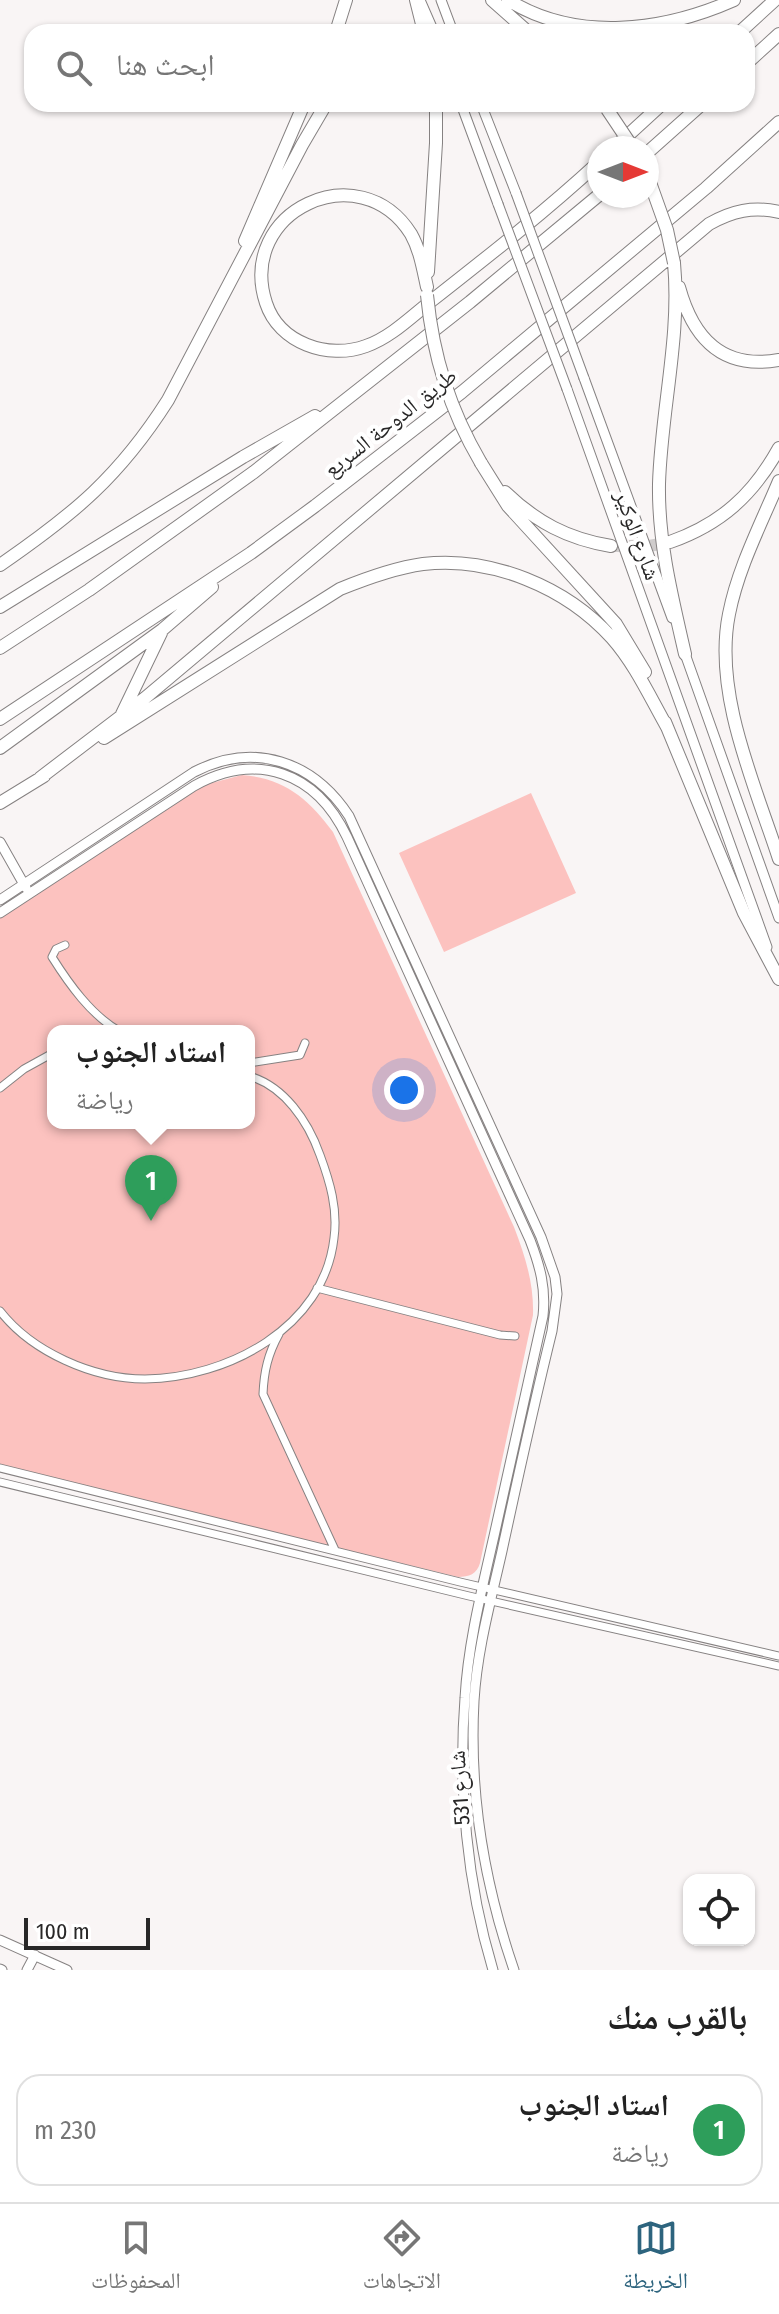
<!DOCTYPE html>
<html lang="ar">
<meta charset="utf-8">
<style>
:root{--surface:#fff;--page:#f2f2f2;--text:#222;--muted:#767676;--line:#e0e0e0;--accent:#2d647e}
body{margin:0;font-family:"Fira Sans Condensed","Noto Naskh Arabic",sans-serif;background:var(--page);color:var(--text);direction:rtl}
.controls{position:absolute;right:24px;bottom:24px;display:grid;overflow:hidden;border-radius:16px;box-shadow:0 2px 6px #0004}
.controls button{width:72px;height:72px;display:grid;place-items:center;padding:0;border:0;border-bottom:2px solid var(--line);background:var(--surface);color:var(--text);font:40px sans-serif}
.compass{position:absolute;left:587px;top:136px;width:72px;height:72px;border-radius:50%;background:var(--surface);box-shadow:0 2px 6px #0004;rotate:90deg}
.scale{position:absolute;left:24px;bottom:20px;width:126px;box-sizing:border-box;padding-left:8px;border:4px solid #282727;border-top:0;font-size:22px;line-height:28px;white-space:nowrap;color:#282727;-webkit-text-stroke:6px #fff;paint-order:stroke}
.you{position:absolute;left:404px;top:1090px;width:28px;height:28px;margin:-20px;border:6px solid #fff;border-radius:50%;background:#1a73e8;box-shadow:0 0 0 12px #1a73e833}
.badge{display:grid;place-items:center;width:52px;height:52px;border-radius:50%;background:var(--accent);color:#fff;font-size:26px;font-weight:700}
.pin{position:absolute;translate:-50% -66px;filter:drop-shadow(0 2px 4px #0008)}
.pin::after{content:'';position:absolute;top:42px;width:28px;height:24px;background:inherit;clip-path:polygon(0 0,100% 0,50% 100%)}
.popup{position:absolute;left:47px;top:1025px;width:208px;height:104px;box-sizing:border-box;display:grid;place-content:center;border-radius:16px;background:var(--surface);filter:drop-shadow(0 2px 6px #0005);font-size:26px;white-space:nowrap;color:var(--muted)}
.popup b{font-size:30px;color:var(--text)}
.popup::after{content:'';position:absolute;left:50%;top:100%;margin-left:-16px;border:16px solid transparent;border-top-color:var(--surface)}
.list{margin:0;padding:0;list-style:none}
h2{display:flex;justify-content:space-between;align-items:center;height:104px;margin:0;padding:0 32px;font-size:34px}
h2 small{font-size:26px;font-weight:400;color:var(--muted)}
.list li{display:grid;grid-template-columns:52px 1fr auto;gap:24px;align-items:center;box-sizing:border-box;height:112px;margin:0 16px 16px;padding:0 16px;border:2px solid var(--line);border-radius:24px}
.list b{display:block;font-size:30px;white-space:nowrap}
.list p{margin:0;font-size:26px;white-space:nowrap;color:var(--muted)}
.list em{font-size:26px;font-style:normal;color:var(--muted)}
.icon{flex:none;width:44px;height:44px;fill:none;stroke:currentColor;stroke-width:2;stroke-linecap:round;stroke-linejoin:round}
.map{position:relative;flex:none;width:779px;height:1970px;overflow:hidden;direction:ltr}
.search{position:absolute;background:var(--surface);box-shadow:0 2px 6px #0004;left:24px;right:24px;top:24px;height:88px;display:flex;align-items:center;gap:20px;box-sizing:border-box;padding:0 28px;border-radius:24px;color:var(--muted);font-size:30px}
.sheet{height:232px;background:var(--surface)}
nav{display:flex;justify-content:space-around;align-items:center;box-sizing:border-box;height:112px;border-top:2px solid var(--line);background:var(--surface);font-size:22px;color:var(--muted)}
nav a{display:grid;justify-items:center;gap:4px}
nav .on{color:var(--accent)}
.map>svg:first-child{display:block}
.green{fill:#fcc2bf;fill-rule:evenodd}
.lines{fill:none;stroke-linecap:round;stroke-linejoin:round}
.highway-tunnel{stroke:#cfcccc;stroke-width:12;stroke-dasharray:12 6;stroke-linecap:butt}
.street-casing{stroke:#868282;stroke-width:9}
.secondary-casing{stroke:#868282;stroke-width:11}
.highway-casing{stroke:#868282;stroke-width:14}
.street{stroke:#fff;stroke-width:7}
.secondary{stroke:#fff;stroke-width:9}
.highway{stroke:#fff;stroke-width:12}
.secondary-bridge-casing{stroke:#868282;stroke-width:11;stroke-linecap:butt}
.highway-bridge-casing{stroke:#868282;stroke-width:14;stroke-linecap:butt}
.secondary-bridge{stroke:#fff;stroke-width:9}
.highway-bridge{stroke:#fff;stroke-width:12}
.labels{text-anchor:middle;stroke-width:8;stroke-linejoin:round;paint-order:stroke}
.street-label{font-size:22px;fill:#282727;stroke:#fff}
</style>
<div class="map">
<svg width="779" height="1970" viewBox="0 0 779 1970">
<rect width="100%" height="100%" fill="#f9f5f5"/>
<path class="green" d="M 242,775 C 284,778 309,799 333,832 L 514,1227 C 525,1256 534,1283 533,1315 L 480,1563 C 477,1574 469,1577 458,1577 L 0,1466 L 0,913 L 204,785 ZM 53,1031 L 249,1031 L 249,1123 L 53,1123 Z
M 531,793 L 576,893 L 444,952 L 399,853 Z"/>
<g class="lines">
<path class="highway-tunnel" d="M 611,546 L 649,546 L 670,542"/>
<defs>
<path id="street" d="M 65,945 L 56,949 L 52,957 C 69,984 91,1015 119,1031
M 249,1063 L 300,1055 L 305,1043
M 0,1088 L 24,1069 L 53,1053
M 317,1288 L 500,1335 L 515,1336
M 0,1311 C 32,1352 93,1379 145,1379 C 227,1378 324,1328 334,1238 C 338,1209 330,1182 320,1155 C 308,1121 284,1086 249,1076
M 279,1334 C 268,1354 264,1371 263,1394 L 335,1550
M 0,1468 L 460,1582 L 779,1656
M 0,1482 L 469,1596 L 779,1666"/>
<path id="secondary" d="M 420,0 L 434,32
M 441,0 L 453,32
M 461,104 L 498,204
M 481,104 L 516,193
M 584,378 L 672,618
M 567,389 L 767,947
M 684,651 L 779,918
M 0,842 L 26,888
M 0,900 L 194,772 C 254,741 313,761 349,816 L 541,1237 L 555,1277 L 557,1294 L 552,1331 C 534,1404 518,1477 502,1551 C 491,1600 477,1650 474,1701 C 469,1793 484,1883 514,1970
M 0,913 L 194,786 C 257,751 316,772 347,837 L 530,1240 C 540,1266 546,1288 543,1316 C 527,1389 510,1463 494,1536 C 482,1589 468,1644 465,1698 C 458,1788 467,1884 493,1970
M 0,1940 L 67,1970
M 0,1969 L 2,1970
M 27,1970 L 35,1955"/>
<path id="highway" d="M 416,0 L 424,32
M 492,0 L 528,32
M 508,0 C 577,43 664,31 734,0
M 336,32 L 346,0
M 740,32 L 775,0
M 747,63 L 779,34
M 614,148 L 662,104
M 647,153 L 702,104
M 245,241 L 304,104
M 674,263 C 681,336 661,411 659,484 C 658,542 672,597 685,654
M 428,272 L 436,143 L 436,104
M 427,287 C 423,269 420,250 411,234 C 360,153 236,211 266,303 C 279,343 328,360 366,346 C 392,337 414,314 435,298 C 491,254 547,210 599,162
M 679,287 C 693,338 722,370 779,360
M 481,463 L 508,506 L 616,624 L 645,672
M 779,481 C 761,524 738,568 729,614 C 713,693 755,785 779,859
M 505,492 C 536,522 568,539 611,546
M 670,542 C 721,524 753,495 779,448
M 0,565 C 74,514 119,477 168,400 L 302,145 L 326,104
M 0,607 L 243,457 L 315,416
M 0,648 L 89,590 L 254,472 L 470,302 L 599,195
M 122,714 L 161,633
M 0,719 L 251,553 L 315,506 L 462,392 L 706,188 L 779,122
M 665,722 L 744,913 L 779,979
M 104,738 L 340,589 C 367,578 394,568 423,564 C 491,556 566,587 612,638 C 635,664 650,697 667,727
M 0,748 L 162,630 L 212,587
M 40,778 L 145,698 L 709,224 C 732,211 753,206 779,212
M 0,803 L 44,776"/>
</defs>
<use href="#street" class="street-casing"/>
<use href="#secondary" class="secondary-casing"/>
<use href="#highway" class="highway-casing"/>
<use href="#street" class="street"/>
<use href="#secondary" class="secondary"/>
<use href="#highway" class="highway"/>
<defs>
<path id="secondary-bridge" d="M 516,193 L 584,378
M 498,204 L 567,389"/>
<path id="highway-bridge" d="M 607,109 L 633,148
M 647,174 L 667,230 L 674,263
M 427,295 C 433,357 450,410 481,463"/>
</defs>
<use href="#secondary-bridge" class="secondary-bridge-casing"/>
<use href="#highway-bridge" class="highway-bridge-casing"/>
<use href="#secondary-bridge" class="secondary-bridge"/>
<use href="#highway-bridge" class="highway-bridge"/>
</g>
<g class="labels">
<g class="street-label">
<text transform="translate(390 422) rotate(-38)" y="8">طريق الدوحة السريع</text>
<text transform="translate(638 535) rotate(70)" y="8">شارع الوكير</text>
<text transform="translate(459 1788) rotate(-94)" y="8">شارع 531</text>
</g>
</g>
</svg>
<div class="controls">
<button><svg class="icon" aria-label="locate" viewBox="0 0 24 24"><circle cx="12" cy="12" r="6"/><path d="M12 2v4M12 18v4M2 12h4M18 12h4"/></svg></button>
</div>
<svg class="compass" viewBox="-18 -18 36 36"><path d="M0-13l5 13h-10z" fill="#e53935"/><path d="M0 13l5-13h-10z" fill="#767676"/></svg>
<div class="scale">100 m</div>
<div class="you"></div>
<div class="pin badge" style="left:151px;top:1221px;background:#2e9e5b">1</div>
<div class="popup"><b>استاد الجنوب</b>رياضة</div>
<div class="search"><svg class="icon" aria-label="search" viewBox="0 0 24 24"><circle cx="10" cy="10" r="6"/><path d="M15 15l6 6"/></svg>ابحث هنا</div>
</div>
<section class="sheet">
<h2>بالقرب منك<small></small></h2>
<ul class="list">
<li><span class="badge" style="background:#2e9e5b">1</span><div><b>استاد الجنوب</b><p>رياضة</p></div><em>230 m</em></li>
</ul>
</section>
<nav>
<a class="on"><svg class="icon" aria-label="map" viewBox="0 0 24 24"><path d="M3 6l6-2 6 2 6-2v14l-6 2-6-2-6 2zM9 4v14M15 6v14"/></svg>الخريطة</a>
<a><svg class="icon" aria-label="directions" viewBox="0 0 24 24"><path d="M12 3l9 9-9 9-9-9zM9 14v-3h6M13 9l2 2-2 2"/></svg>الاتجاهات</a>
<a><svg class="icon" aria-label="saved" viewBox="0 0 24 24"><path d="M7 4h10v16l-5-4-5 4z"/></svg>المحفوظات</a>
</nav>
